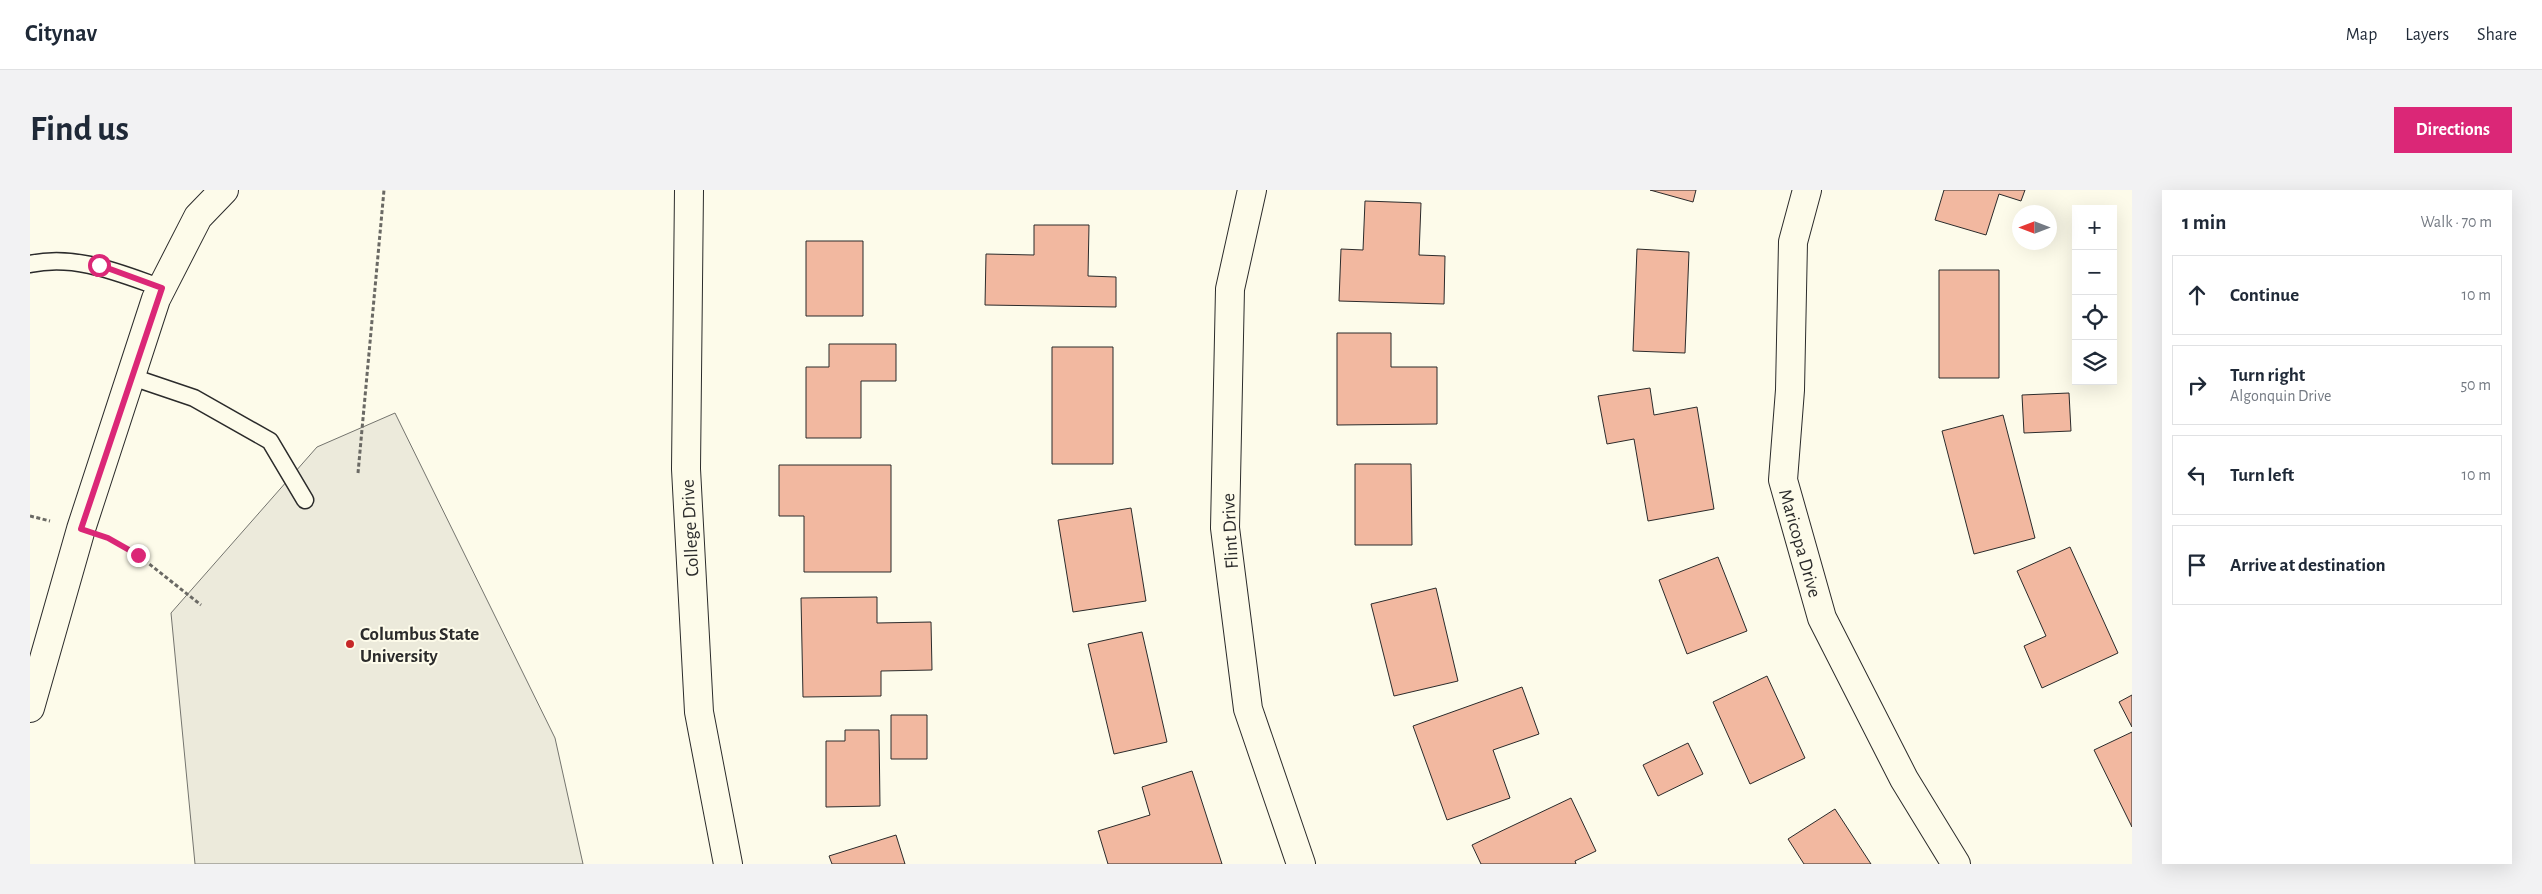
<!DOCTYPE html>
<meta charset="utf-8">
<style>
:root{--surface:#fff;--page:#f2f2f3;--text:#1f2937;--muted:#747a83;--line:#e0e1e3;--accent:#db2777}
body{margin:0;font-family:"Alegreya Sans",sans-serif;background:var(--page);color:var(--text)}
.controls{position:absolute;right:15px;top:15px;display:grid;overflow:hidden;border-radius:0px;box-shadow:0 5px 20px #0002}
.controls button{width:45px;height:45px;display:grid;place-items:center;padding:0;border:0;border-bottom:1px solid var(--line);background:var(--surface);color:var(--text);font:25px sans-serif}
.compass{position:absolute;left:1982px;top:15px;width:45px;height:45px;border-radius:50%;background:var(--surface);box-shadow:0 5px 20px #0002;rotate:270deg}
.stop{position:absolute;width:15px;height:15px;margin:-11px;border:4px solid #db2777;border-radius:50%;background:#fff}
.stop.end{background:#db2777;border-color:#fff;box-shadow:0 1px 5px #0008}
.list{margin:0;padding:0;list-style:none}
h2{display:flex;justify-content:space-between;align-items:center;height:65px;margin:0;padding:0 20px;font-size:21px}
h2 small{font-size:16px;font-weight:400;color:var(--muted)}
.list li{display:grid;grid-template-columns:32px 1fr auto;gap:15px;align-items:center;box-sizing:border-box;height:80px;margin:0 10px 10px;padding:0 10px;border:1px solid var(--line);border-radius:0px}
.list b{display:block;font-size:19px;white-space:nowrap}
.list p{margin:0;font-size:16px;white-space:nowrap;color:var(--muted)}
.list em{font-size:16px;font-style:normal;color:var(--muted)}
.icon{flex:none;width:28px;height:28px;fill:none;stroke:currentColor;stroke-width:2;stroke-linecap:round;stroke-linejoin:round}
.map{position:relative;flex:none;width:2102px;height:674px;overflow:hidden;border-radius:0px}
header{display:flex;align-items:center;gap:30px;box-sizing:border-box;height:70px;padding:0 25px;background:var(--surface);border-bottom:1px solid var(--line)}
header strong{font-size:24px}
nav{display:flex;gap:28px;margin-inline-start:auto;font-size:18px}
.intro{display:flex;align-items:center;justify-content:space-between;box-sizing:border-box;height:120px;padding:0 30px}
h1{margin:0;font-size:35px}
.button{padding:12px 22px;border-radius:0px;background:var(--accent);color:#fff;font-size:18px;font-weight:700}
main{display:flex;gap:30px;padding:0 30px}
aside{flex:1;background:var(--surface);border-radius:0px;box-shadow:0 5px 20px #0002}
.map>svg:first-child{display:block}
.parking{fill:#eceadb;stroke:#74746e}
.building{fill:#f2b8a0;stroke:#2b2b2b}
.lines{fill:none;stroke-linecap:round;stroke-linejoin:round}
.service-casing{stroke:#2b2b2b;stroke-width:19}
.minor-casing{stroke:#2b2b2b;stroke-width:30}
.tertiary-casing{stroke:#2b2b2b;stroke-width:30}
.path{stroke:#6a6964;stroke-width:3;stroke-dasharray:4 2.5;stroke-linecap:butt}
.service{stroke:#fdfbea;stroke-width:16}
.minor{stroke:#fdfbea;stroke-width:28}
.tertiary{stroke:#fdfbea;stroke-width:28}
.route{stroke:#db2777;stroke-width:6}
.poi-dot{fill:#c62828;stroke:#fdfbea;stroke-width:2}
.labels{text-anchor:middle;stroke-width:4;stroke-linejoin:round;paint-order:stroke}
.street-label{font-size:19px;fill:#2b2b2b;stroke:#fdfbea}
.poi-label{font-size:19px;font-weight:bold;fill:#2b2b2b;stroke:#fdfbea;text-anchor:start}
</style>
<header>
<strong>Citynav</strong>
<nav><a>Map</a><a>Layers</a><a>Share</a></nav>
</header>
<div class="intro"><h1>Find us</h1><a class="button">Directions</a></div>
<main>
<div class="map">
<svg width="2102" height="674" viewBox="0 0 2102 674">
<rect width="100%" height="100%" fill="#fdfbea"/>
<path class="parking" d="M 365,223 L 525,548 L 553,674 L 165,674 L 141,423 L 287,257 Z"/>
<path class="building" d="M 1620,0 L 1666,0 L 1663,12 Z
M 1914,0 L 1995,0 L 1991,11 L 1969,4 L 1956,45 L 1905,30 Z
M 1335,11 L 1391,13 L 1389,65 L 1415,66 L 1414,114 L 1309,111 L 1311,59 L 1333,60 Z
M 1004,35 L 1059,35 L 1058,86 L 1086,87 L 1086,117 L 955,115 L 956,64 L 1004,65 Z
M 776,51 L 833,51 L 833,126 L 776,126 Z
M 1607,59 L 1659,62 L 1655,163 L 1603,161 Z
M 1909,80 L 1969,80 L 1969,188 L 1909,188 Z
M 1307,143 L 1361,143 L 1361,177 L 1407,177 L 1407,234 L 1307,235 Z
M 799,154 L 866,154 L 866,191 L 831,191 L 831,248 L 776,248 L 776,177 L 799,177 Z
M 1022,157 L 1083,157 L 1083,274 L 1022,274 Z
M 1620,198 L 1624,225 L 1667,217 L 1684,319 L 1618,331 L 1604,249 L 1577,254 L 1568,206 Z
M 2039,203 L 2041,241 L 1994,243 L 1992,205 Z
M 1973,225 L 2005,348 L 1944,364 L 1912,241 Z
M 1325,274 L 1381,274 L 1382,355 L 1325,355 Z
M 749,275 L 861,275 L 861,382 L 774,382 L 774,326 L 749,326 Z
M 1101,318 L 1116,411 L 1043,422 L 1028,330 Z
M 2040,357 L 2088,463 L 2012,498 L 1994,456 L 2016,446 L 1987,381 Z
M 1688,367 L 1717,441 L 1657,464 L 1629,390 Z
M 1406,398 L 1428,491 L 1364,506 L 1341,414 Z
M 847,407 L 847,433 L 901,432 L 902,480 L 851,481 L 851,506 L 773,507 L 771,408 Z
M 1112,442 L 1137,552 L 1084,564 L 1058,454 Z
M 1737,486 L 1775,568 L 1720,594 L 1683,512 Z
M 1492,497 L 1509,544 L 1463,560 L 1480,608 L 1417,630 L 1383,536 Z
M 2102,505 L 2102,537 L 2089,512 Z
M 861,525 L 897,525 L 897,569 L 861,569 Z
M 815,540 L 849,540 L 850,616 L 796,617 L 796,551 L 815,551 Z
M 2102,542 L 2102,637 L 2064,560 Z
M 1658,553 L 1673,584 L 1628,606 L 1613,575 Z
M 1162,581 L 1192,674 L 1078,674 L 1068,641 L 1120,625 L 1112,597 Z
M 1541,608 L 1566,661 L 1545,671 L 1546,674 L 1451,674 L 1442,655 Z
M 1805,619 L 1841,674 L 1774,674 L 1758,649 Z
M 866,645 L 875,674 L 802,674 L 799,666 Z"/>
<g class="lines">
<defs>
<path id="service" d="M 0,74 C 46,64 89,83 132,98
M 102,187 L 164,208 L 240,251 L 275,310"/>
<path id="minor" d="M 1222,0 L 1200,99 L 1195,338 L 1218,519 L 1271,674
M 1777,0 L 1763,52 L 1760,200 L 1753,290 L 1792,428 L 1874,589 L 1926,674
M 0,518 L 51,339 L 126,109 L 168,27 L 194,0"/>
<path id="tertiary" d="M 659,0 L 656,279 L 669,522 L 698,674"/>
</defs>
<use href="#service" class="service-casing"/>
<use href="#minor" class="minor-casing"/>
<use href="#tertiary" class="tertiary-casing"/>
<path class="path" d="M 328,283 L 354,0
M 0,326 L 20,331
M 81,350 L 108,365 L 171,415"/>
<use href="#service" class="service"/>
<use href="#minor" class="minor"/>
<use href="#tertiary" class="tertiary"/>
</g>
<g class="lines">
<path class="route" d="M 69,75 L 132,98 L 51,339 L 78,348 L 108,365"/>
</g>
<circle class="poi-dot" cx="320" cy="454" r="5"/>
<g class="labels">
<g class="street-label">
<text transform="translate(659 338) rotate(-93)" y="7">College Drive</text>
<text transform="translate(1199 341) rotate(-93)" y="7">Flint Drive</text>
<text transform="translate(1771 353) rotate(74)" y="7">Maricopa Drive</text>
</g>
<g class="poi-label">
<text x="330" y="450">Columbus State<tspan x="330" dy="22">University</tspan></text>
</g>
</g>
</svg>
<div class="controls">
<button>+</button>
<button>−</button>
<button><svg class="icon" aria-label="locate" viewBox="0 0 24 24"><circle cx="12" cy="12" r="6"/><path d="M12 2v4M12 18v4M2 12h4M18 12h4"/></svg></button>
<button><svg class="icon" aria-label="layers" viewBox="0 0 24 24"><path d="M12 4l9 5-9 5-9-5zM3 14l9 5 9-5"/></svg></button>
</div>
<svg class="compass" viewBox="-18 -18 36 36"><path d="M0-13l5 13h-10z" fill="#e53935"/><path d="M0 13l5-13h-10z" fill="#747a83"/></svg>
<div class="stop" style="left:69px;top:75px"></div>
<div class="stop end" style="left:108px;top:365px"></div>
</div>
<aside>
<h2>1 min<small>Walk · 70 m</small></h2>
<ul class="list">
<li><svg class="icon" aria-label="ahead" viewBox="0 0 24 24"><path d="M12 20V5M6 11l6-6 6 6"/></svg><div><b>Continue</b></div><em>10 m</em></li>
<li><svg class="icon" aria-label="right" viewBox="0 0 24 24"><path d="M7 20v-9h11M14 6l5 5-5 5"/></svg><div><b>Turn right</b><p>Algonquin Drive</p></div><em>50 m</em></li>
<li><svg class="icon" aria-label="left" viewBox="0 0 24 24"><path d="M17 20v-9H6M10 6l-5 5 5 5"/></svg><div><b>Turn left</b></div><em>10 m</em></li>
<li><svg class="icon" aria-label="arrive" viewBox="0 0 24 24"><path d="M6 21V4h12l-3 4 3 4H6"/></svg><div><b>Arrive at destination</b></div></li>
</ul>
</aside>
</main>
